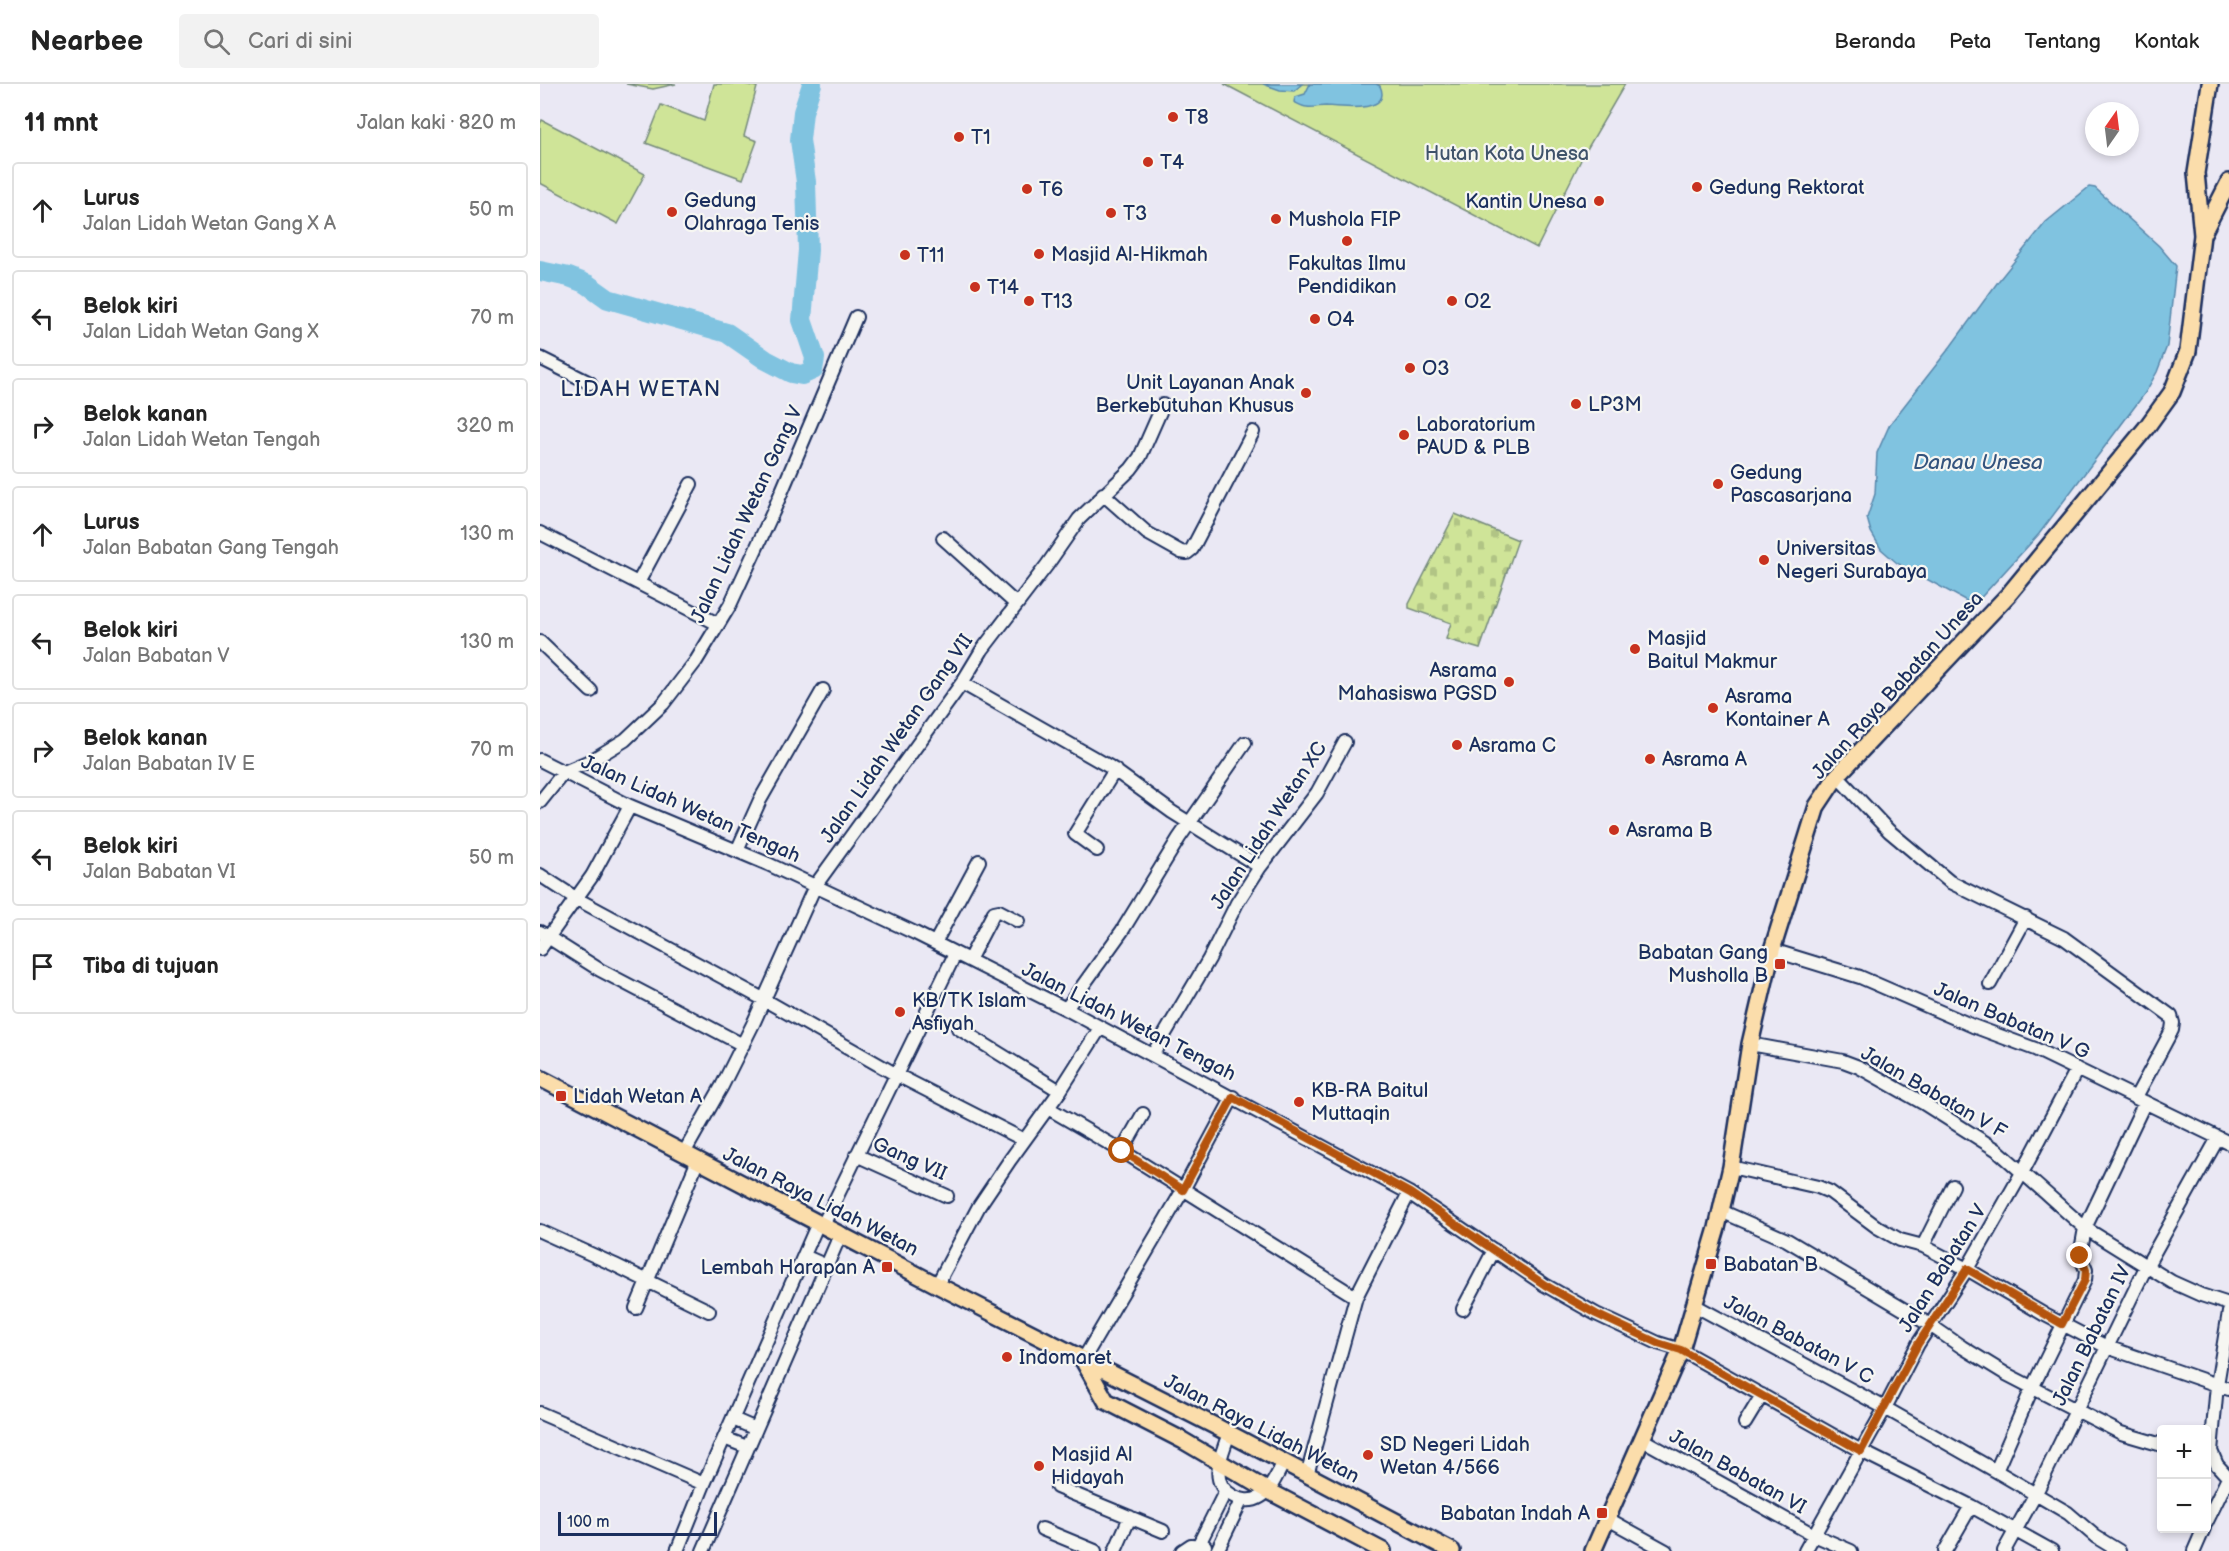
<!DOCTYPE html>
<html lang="id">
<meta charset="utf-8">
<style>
:root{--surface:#fff;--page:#f2f2f2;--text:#222;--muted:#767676;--line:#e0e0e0}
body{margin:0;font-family:"Balsamiq Sans",sans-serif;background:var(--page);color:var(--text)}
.controls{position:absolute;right:18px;bottom:18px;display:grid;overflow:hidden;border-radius:6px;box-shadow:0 3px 9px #0003}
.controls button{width:54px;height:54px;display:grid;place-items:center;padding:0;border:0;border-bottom:2px solid var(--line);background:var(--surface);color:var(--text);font:30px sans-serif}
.compass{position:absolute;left:1545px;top:18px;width:54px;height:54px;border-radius:50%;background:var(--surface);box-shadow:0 3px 9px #0003;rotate:14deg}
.scale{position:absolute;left:18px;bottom:15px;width:159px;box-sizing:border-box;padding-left:6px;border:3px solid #1b2f5e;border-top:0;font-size:16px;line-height:21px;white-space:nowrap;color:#1b2f5e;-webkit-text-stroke:4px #f6f6f2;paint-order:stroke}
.stop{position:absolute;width:18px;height:18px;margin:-14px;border:4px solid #b45309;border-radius:50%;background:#fff}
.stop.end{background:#b45309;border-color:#fff;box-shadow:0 2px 6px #0008}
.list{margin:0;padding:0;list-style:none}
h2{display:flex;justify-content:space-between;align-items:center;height:78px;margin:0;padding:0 24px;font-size:26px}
h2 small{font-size:20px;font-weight:400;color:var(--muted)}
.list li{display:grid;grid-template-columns:39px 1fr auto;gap:18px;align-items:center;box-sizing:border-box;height:96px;margin:0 12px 12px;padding:0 12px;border:2px solid var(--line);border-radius:6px}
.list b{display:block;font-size:22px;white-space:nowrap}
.list p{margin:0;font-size:20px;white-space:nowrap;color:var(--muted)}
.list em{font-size:20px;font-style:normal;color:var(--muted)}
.icon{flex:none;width:33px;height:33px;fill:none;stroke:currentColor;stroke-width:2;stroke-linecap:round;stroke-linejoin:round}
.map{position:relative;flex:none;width:1689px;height:1467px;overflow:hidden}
header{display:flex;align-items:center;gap:36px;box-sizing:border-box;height:84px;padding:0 30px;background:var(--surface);border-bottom:2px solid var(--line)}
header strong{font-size:28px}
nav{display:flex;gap:33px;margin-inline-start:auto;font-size:21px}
.search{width:420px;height:54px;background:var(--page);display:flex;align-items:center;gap:15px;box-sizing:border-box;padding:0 21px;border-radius:6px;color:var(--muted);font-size:22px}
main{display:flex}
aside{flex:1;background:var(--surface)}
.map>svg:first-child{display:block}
.green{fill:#cfe498;stroke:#758a7b;stroke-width:1.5}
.cemetery{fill:url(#cemetery-stones);stroke:#758a7b;stroke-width:1.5}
.water{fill:#80c3e0;stroke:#5888ac;stroke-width:1.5}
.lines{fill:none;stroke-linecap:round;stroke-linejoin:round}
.river{stroke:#80c3e0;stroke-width:20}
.minor-casing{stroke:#1b2f5e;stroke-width:16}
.major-casing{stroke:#1b2f5e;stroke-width:20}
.minor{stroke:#f6f6f2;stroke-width:12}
.major{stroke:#fbddab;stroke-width:15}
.route{stroke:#b45309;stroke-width:8}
.poi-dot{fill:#c8321e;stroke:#f6f6f2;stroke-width:2}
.labels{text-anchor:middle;stroke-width:4.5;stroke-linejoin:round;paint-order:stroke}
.poi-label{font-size:20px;fill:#1b2f5e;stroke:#f6f6f2;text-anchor:start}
.park-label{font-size:20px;fill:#3f536a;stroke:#f6f6f2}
.street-label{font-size:20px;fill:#1b2f5e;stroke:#f6f6f2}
.water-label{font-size:21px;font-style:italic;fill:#34547e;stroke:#f6f6f2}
.quarter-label{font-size:22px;letter-spacing:1.5px;fill:#1b2f5e;stroke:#f6f6f2}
</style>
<header>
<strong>Nearbee</strong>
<div class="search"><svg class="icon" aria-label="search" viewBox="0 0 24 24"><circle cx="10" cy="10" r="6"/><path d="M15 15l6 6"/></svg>Cari di sini</div>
<nav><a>Beranda</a><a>Peta</a><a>Tentang</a><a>Kontak</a></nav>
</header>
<main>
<aside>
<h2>11 mnt<small>Jalan kaki · 820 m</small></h2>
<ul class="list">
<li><svg class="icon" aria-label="ahead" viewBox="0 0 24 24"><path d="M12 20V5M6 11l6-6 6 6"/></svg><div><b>Lurus</b><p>Jalan Lidah Wetan Gang X A</p></div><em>50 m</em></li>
<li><svg class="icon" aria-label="left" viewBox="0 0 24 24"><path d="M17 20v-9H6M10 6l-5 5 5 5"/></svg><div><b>Belok kiri</b><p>Jalan Lidah Wetan Gang X</p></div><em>70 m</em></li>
<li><svg class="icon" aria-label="right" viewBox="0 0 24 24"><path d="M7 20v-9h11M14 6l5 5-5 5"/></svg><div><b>Belok kanan</b><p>Jalan Lidah Wetan Tengah</p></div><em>320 m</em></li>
<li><svg class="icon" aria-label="ahead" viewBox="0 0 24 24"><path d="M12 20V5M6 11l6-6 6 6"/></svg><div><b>Lurus</b><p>Jalan Babatan Gang Tengah</p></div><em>130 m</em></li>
<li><svg class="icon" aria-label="left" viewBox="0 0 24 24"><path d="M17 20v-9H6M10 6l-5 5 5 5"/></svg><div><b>Belok kiri</b><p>Jalan Babatan V</p></div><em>130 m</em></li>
<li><svg class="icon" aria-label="right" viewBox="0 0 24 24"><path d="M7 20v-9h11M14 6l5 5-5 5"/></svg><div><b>Belok kanan</b><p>Jalan Babatan IV E</p></div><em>70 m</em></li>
<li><svg class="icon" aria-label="left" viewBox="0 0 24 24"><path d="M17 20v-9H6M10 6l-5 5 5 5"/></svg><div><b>Belok kiri</b><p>Jalan Babatan VI</p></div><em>50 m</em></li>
<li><svg class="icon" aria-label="arrive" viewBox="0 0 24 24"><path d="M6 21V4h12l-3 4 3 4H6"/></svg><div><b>Tiba di tujuan</b></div></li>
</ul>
</aside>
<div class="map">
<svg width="1689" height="1467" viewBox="0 0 1689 1467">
<defs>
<pattern id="cemetery-stones" width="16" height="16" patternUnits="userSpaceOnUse" patternTransform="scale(1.5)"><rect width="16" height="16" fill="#cfe498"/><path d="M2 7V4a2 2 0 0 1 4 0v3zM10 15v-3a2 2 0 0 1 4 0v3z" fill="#b1c485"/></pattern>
</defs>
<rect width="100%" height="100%" fill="#eae8f4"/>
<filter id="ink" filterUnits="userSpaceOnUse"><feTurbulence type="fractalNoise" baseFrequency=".0167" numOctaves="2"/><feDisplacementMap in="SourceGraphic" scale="12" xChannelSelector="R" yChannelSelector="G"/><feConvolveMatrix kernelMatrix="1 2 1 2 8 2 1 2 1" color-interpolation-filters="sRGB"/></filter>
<g filter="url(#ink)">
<path class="green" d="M 86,0 L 136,0 L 113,5 Z
M 174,0 L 204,0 L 217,3 L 204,52 L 217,57 L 203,95 L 106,59 L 121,21 L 164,37 Z
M 684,0 L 1085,0 L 1043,72 L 997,164 Z
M 2,36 L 105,90 L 78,140 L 0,99 L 0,40 Z"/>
<path class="cemetery" d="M 915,430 L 978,456 L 940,565 L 906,555 L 911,539 L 869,524 L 869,520 Z"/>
<path class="water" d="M 723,0 L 762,0 L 754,7 L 740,6 Z
M 770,0 L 836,0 L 840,2 C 853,30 800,23 786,22 C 780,22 773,24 767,23 C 762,23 758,20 754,18 L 755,13 L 765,10 Z
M 1549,103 L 1555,104 L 1619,162 L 1636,182 L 1627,262 L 1617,288 L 1605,309 L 1499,450 L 1434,521 L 1357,479 L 1341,465 L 1331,448 L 1327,434 L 1335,410 L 1337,369 L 1350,340 L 1411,262 L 1460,195 L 1506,138 Z"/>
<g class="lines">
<path class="river" d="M 0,187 L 29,193 L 47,200 L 68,215 L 187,249 L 226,276 L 251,289 L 262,291 L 273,286 L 275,274 L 262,236 L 268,166 L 266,98 L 260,56 L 263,28 L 272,0"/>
<defs>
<path id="minor" d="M 0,274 L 50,299
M 563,410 L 607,449 L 641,468 L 647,469 L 652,465 L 713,348
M 0,449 L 178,540
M 403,454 L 476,520
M 98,499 L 151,400
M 0,558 L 51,607
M 422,599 L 570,683 L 632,728 L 720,783
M 0,676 L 90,722 L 228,780 L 375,849 L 526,925 L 869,1109 L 1005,1201 L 1056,1230 L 1118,1259 L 1141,1266 L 1321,1367 L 1431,1422 L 1512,1467
M 1297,692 L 1349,747 L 1410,798 L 1524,854 L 1631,932 L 1633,939 L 1632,946 L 1596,1013
M 0,718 L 24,688 L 52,676 L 85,656 L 123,620 L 156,577 L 190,521 L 233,428 L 316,233
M 557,766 L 535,750 L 575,686
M 197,767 L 220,716 L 283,606
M 0,791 L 37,815 L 223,915 L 355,990 L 484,1056
M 0,848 L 60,886 L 203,961
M 395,859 L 439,777
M 0,865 L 52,792 L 90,722
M 1232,866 L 1320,893 L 1433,942 L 1495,965 L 1689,1059
M 429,876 L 454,828 L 459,827 L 478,837
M 1450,900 L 1486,834
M 526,925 L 582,847 L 639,754 L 705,659
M 418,944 L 520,1007
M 1210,960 L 1303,977 L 1319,983 L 1383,1019 L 1457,1066 L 1545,1144 L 1632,1198 L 1661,1211 L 1689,1220
M 613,970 L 669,875 L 697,819 L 720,783 L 777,709 L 805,658
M 508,1024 L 582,1067 L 816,1213
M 582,1067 L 603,1030
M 144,1069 L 182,1002 L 213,940 L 275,802 L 422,599 L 442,566 L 507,481 L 539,435 L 591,385 L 600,373 L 623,321
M 316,1071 L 407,1112
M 1191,1083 L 1278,1103 L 1290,1108 L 1337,1143 L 1360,1156 L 1383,1162 L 1427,1185 L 1505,1231 L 1567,1263 L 1689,1305
M 1181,1127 L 1247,1156 L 1390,1241 L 1422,1263 L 1466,1290 L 1581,1349 L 1622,1361
M 283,1141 L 415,870
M 0,1147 L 75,1181 L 169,1227
M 1383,1162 L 1413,1102
M 264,1172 L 287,1182
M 397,1201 L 439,1122 L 470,1076 L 520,1007 L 560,944
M 1154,1221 L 1345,1324 L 1456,1387 L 1528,1429 L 1556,1453 L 1579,1467
M 96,1224 L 158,1076
M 923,1225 L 954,1166
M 543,1276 L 643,1106 L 693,1013
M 0,1329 L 164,1400
M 193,1335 L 216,1345
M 1205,1339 L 1222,1311
M 689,1349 C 682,1371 667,1398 693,1412 C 701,1417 712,1418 720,1413 C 731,1407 738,1388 744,1378
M 184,1354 L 207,1363
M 1103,1356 L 1274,1451 L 1311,1467
M 1456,1387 L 1493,1302 L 1545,1196 L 1546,1186 L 1540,1172 L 1545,1144 L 1605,1018
M 767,1391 L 816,1213 L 869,1109
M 1688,1393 L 1677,1381 L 1671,1367 L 1677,1301 L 1689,1228
M 517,1403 L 623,1447
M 1068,1435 L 1126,1467
M 1666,1439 L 1689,1392
M 502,1445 L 555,1467
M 659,1460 L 685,1408
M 137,1467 L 164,1400 L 278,1139
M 163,1467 L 301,1149
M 575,1467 L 590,1433
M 642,1467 L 651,1461 L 665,1462
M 677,1467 L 701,1417
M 1265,1467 L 1345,1324 L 1378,1260 L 1427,1185 L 1483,1087 L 1537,985
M 1405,1467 L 1431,1422
M 1464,1467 L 1495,1411 L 1606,1183 L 1678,1054
M 1654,1467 L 1664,1444"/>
<path id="major" d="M 1662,151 L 1689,98
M 0,994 L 397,1201 L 675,1342 L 912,1467
M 543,1276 L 566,1317 L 642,1356 L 727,1406 L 843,1467
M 1053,1467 L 1141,1266 L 1177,1144 L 1191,1083 L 1210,960 L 1232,866 L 1277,722 L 1297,692 L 1469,510 L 1606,344 L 1632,308 L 1648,267 L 1662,151 L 1656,89 L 1670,0"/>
</defs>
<use href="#minor" class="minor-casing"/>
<use href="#major" class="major-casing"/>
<use href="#minor" class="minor"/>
<use href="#major" class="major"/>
</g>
</g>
<g class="lines" filter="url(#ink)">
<path class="route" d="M 582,1067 L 643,1106 L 693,1013 L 870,1109 L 1005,1201 L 1056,1230 L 1118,1259 L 1141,1266 L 1321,1367 L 1378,1260 L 1427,1185 L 1522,1240 L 1545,1196 L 1546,1186 L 1540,1172"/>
</g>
<g class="poi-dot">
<circle cx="633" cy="33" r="6"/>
<circle cx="419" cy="53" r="6"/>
<circle cx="608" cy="78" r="6"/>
<circle cx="1157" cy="103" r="6"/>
<circle cx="487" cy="105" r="6"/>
<circle cx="1059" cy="117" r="6"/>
<circle cx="132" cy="128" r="6"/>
<circle cx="571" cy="129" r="6"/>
<circle cx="736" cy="135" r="6"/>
<circle cx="807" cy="157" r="6"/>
<circle cx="499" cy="170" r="6"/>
<circle cx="365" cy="171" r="6"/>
<circle cx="435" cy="203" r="6"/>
<circle cx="489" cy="217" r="6"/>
<circle cx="912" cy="217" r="6"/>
<circle cx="775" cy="235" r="6"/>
<circle cx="870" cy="284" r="6"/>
<circle cx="766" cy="309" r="6"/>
<circle cx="1036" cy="320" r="6"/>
<circle cx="864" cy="351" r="6"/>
<circle cx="1178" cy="400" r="6"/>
<circle cx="1224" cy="476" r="6"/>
<circle cx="1095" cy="565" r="6"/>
<circle cx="969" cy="598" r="6"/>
<circle cx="1173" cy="624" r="6"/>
<circle cx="917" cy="661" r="6"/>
<circle cx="1110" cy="675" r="6"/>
<circle cx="1074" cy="746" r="6"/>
<rect x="1234" y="874" width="12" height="12" rx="3"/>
<circle cx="360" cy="928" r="6"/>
<rect x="15" y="1006" width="12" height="12" rx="3"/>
<circle cx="759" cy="1018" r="6"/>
<rect x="1165" y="1174" width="12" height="12" rx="3"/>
<rect x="341" y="1177" width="12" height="12" rx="3"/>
<circle cx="467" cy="1273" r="6"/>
<circle cx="828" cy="1371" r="6"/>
<circle cx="499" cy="1382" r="6"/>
<rect x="1056" y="1423" width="12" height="12" rx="3"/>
</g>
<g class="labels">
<g class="poi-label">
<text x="645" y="40">T8</text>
<text x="431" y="60">T1</text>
<text x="620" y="85">T4</text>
<text x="1169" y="110">Gedung Rektorat</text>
<text x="499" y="112">T6</text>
<text x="144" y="123">Gedung<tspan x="144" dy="23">Olahraga Tenis</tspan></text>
<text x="1047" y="124" text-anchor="end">Kantin Unesa</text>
<text x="583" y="136">T3</text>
<text x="748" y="142">Mushola FIP</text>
<text x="511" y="177">Masjid Al-Hikmah</text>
<text x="377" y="178">T11</text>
<text x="807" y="186" text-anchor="middle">Fakultas Ilmu<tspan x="807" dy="23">Pendidikan</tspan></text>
<text x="447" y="210">T14</text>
<text x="501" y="224">T13</text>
<text x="924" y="224">O2</text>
<text x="787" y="242">O4</text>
<text x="882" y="291">O3</text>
<text x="754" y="305" text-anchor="end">Unit Layanan Anak<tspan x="754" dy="23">Berkebutuhan Khusus</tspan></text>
<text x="1048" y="327">LP3M</text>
<text x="876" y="347">Laboratorium<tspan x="876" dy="23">PAUD &amp; PLB</tspan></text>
<text x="1190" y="395">Gedung<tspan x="1190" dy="23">Pascasarjana</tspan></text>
<text x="1236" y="471">Universitas<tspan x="1236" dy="23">Negeri Surabaya</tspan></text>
<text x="1107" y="561">Masjid<tspan x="1107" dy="23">Baitul Makmur</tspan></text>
<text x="957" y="593" text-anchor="end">Asrama<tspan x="957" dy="23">Mahasiswa PGSD</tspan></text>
<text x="1185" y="619">Asrama<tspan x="1185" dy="23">Kontainer A</tspan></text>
<text x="929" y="668">Asrama C</text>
<text x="1122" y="682">Asrama A</text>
<text x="1086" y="753">Asrama B</text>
<text x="1228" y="875" text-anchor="end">Babatan Gang<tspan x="1228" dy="23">Musholla B</tspan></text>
<text x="372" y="923">KB/TK Islam<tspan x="372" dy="23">Asfiyah</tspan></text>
<text x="771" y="1013">KB-RA Baitul<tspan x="771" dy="23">Muttaqin</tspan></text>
<text x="33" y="1019">Lidah Wetan A</text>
<text x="1183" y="1187">Babatan B</text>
<text x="335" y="1190" text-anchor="end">Lembah Harapan A</text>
<text x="479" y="1280">Indomaret</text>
<text x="840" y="1367">SD Negeri Lidah<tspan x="840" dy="23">Wetan 4/566</tspan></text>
<text x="511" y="1377">Masjid Al<tspan x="511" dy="23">Hidayah</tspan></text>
<text x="1050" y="1436" text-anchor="end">Babatan Indah A</text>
</g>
<g class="park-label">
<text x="967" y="76">Hutan Kota Unesa</text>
</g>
<g class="street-label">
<text transform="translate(206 430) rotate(-65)" y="7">Jalan Lidah Wetan Gang V</text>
<text transform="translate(1357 601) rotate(-48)" y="7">Jalan Raya Babatan Unesa</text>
<text transform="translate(356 654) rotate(-55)" y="7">Jalan Lidah Wetan Gang VII</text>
<text transform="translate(151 724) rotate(24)" y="7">Jalan Lidah Wetan Tengah</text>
<text transform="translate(728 741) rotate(-57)" y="7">Jalan Lidah Wetan XC</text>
<text transform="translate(1472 936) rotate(23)" y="7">Jalan Babatan V G</text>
<text transform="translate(589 937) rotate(27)" y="7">Jalan Lidah Wetan Tengah</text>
<text transform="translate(1394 1008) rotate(30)" y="7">Jalan Babatan V F</text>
<text transform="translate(370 1074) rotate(24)" y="7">Gang VII</text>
<text transform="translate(281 1117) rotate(27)" y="7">Jalan Raya Lidah Wetan</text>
<text transform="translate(1402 1184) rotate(-58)" y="7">Jalan Babatan V</text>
<text transform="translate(1551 1251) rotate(-64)" y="7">Jalan Babatan IV</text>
<text transform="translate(1259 1255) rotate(28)" y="7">Jalan Babatan V C</text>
<text transform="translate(722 1344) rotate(27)" y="7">Jalan Raya Lidah Wetan</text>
<text transform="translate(1198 1387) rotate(29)" y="7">Jalan Babatan VI</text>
</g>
<g class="water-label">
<text x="1438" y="385">Danau Unesa</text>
</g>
<g class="quarter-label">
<text x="101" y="312">LIDAH WETAN</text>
</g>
</g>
</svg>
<div class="controls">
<button>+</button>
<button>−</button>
</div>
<svg class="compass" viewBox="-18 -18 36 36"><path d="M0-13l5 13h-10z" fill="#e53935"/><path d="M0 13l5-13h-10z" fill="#767676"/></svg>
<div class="scale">100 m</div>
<div class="stop" style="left:582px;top:1067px"></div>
<div class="stop end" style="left:1540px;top:1172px"></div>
</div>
</main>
